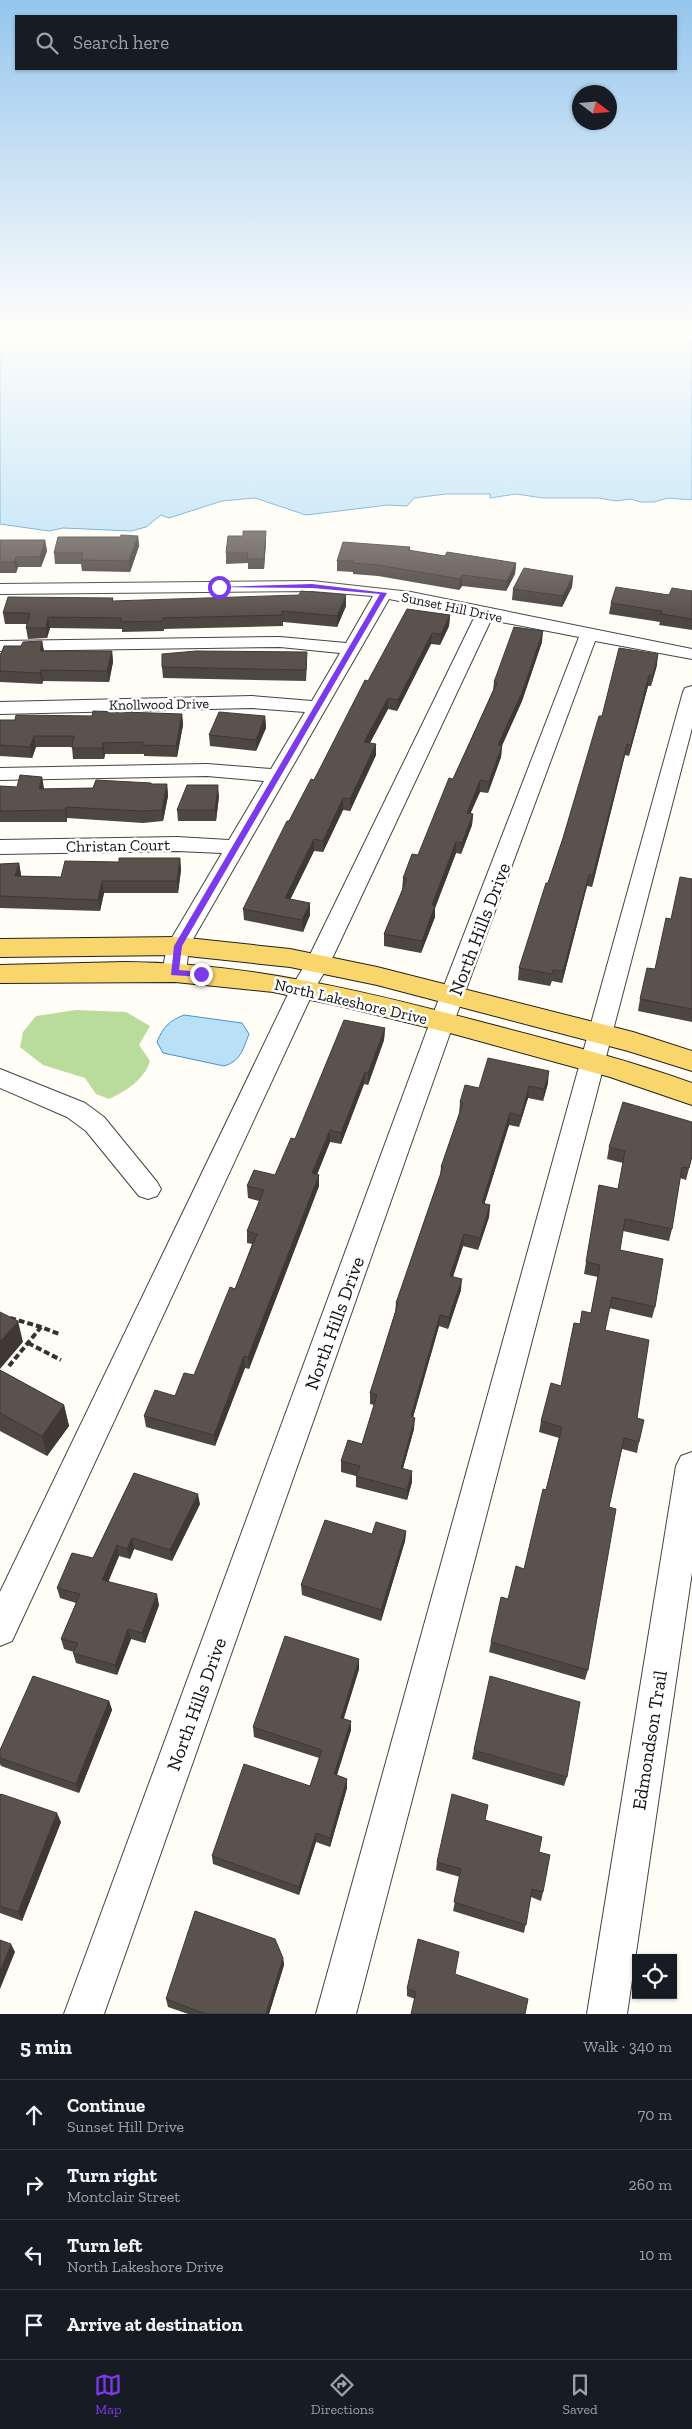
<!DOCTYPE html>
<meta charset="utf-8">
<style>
:root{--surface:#171b24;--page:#20242c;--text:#f1f3f6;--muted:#9ea1a6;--line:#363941;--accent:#7c3aed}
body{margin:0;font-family:"Zilla Slab",serif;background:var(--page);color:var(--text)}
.controls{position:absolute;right:15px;bottom:15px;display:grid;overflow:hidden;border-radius:0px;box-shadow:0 1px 4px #0004}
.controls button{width:45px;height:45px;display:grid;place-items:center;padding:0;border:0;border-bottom:1px solid var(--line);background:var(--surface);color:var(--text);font:25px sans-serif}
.compass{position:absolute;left:572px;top:85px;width:45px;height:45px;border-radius:50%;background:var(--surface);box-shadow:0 1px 4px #0004;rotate:106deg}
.stop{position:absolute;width:15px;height:15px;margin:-11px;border:4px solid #7c3aed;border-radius:50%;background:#fff}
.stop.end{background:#7c3aed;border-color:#fff;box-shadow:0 1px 5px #0008}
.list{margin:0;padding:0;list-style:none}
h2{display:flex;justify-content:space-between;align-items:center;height:65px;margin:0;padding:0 20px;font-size:21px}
h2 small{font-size:16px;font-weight:400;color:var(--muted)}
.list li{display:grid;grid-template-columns:32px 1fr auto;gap:15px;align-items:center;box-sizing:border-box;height:70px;padding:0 20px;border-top:1px solid var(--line)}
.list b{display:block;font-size:19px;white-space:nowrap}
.list p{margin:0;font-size:16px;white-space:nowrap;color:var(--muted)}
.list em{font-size:16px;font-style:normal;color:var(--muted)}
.icon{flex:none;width:28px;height:28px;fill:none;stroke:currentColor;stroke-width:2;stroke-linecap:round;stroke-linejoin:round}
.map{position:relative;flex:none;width:692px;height:2014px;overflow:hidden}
.search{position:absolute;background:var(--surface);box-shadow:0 1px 4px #0004;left:15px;right:15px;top:15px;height:55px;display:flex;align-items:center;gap:12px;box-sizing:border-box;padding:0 18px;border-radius:0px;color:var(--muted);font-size:19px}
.sheet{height:345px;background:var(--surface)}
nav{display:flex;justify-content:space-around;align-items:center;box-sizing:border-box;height:70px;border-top:1px solid var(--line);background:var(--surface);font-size:14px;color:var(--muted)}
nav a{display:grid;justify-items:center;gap:2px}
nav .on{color:var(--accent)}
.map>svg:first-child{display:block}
.forest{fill:#b9dc9c}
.water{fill:#b9e0f7;stroke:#3f96cf}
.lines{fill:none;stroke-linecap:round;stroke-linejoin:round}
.minor-casing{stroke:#444;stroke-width:2}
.major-casing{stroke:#222;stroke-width:2}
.path{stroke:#333;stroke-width:4;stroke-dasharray:6 3;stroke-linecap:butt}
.minor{fill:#fff;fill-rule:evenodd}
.major{fill:#f9d66b;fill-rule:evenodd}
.wall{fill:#4d4742}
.shaded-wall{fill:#3f3936}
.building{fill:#5a524d;stroke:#3f3936}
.route{fill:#7c3aed}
.labels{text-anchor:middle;stroke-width:5;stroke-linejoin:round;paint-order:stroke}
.far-street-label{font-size:14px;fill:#111;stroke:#fff}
.street-label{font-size:16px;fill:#111;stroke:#fff}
.near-street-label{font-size:19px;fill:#111;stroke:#fff}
</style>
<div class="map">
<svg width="692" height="2014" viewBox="0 0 692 2014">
<rect width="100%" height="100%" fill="#fffdf5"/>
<path class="forest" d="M 76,1010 L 126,1012 L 150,1026 L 139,1045 L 150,1061 C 144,1080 126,1091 109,1099 L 96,1094 L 85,1078 L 43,1065 L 20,1047 L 23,1032 L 36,1016 Z"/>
<path class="water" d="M 0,332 L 692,332 L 692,498 L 691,500 L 668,498 L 654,502 L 640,502 L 631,499 L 616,501 L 599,498 L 543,498 L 516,494 L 490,498 L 490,494 L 446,494 L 414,498 L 407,506 L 388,505 L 306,515 L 255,498 L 222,501 L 169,518 L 161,515 L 146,527 L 131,531 L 63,528 L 49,531 L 0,524 Z
M 184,1015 L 242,1023 L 249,1034 C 243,1049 241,1061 224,1066 L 163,1053 L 157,1042 C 163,1027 169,1021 184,1015 Z"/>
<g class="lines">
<defs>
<path id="minor" d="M 312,581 L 411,592 L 692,649 L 692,659 L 595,641 L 454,1022 L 104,2014 L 64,2014 L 430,1022 L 579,637 L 491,620 L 330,963 L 315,988 L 12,1641 L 0,1646 L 0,1592 L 291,988 L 306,963 L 475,616 L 389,599 L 189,946 L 186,973 L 182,979 L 174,981 L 166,979 L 162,973 L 167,946 L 222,853 L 177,851 L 0,854 L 0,840 L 177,837 L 229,840 L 264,781 L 207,776 L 0,780 L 0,768 L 207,764 L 271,769 L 305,712 L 252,708 L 0,714 L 0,702 L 252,696 L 312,701 L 340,653 L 280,647 L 0,651 L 0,641 L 280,637 L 346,643 L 373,596 L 312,591 L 0,594 L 0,584 Z
M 692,686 L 692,728 L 356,2014 L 316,2014 L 683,692 L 685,688 Z
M 0,1069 L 85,1103 L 104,1117 L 157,1182 L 161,1189 L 157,1196 L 148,1199 L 139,1196 L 86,1131 L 67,1117 L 0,1088 Z
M 692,1452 L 692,1572 L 627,2014 L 587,2014 L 676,1466 L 681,1456 Z"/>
<path id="major" d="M 178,937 L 290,949 L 377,967 L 633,1032 L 692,1051 L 692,1071 L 628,1051 L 377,985 L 290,967 L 178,955 L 0,957 L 0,939 Z
M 125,962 C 250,963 369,992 489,1024 C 557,1042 625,1059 692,1083 L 692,1105 L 610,1077 L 450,1033 L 344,1007 L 273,992 L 175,982 L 0,983 L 0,965 Z"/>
</defs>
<use href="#minor" class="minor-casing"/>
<use href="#major" class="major-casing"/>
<path class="path" d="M 10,1318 L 41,1327
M 28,1343 L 61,1360
M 9,1366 L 41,1327 L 59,1334"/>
<use href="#minor" class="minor"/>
<use href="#major" class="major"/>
</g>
<path class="wall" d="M 138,536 L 139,546 L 130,572 L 82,571 L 81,564 L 55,564 L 54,553 L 120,537 Z
M 243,536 L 266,541 L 264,569 L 248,569 L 248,563 L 226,564 L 226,553 Z
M 0,540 L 45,540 L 47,551 L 41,567 L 18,567 L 16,573 L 0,573 Z
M 410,547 L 410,551 L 445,556 L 516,563 L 515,574 L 506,591 L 462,586 L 459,590 L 378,576 L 353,574 L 353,572 L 337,571 L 337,561 Z
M 573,576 L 572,587 L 562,607 L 512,600 L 513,589 Z
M 692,591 L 692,630 L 659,625 L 660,622 L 609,614 L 611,603 Z
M 113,598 L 113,601 L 346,606 L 337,627 L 283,622 L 283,626 L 164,629 L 164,631 L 122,632 L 122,629 L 50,628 L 47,638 L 28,639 L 26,628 L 27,624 L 5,624 L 3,613 Z
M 450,615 L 449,626 L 440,645 L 431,644 L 397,711 L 388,709 L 370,743 L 376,755 L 350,811 L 343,810 L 323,852 L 314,851 L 290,900 L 310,915 L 303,932 L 244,920 L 243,909 L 289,821 L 314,780 L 368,681 Z
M 42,641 L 44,651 L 112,651 L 113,662 L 109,682 L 43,681 L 42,684 L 0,682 L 0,654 L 21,646 Z
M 542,642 L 522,701 L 502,746 L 501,757 L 488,793 L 480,792 L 470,813 L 473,814 L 472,825 L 461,854 L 456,853 L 435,908 L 435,917 L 421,953 L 384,946 L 384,934 L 402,890 L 403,878 L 418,855 L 453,779 L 493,690 L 494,682 Z
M 307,663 L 306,681 L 163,678 L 162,667 Z
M 657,665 L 651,686 L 648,686 L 629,756 L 625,755 L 592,887 L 587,886 L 562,983 L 552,981 L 550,986 L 518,980 L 519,968 L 563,838 L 602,716 Z
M 182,714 L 183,725 L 177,757 L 144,756 L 144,754 L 105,754 L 104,759 L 73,759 L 72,747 L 36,747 L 32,758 L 0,756 L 0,720 L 15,720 L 92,716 Z
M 265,716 L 266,728 L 256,751 L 210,746 L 209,735 Z
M 42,777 L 43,789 L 93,788 L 151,783 L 152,784 L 167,784 L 168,796 L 163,821 L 143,823 L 67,818 L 67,822 L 0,822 L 0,786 L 17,787 Z
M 219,796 L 216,821 L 178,821 L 177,810 Z
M 180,858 L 181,870 L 178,893 L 104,893 L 100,911 L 0,908 L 0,864 L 19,863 L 21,875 L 21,876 L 61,877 L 119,862 Z
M 692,879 L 692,1022 L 638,1011 L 640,999 L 655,969 L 671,919 Z
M 385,1028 L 384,1040 L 368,1085 L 364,1084 L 341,1144 L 330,1142 L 317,1174 L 319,1175 L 319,1186 L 249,1369 L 245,1368 L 215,1446 L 146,1427 L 144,1416 L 175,1396 L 194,1375 L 235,1289 L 252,1244 L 247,1243 L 247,1231 L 259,1201 L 248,1198 L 247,1186 L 275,1175 L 295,1139 Z
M 548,1083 L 543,1101 L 528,1098 L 519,1127 L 509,1125 L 484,1204 L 490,1205 L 489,1217 L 478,1250 L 463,1246 L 453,1277 L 461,1290 L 448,1329 L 439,1326 L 413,1417 L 414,1429 L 403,1468 L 412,1482 L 407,1500 L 356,1487 L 356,1476 L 341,1472 L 341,1461 L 362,1444 L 374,1405 L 370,1404 L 370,1393 L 395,1312 L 396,1303 L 440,1175 L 441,1167 L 459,1114 L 460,1102 L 479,1088 Z
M 609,1147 L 692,1157 L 686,1180 L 680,1178 L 672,1229 L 669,1241 L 623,1231 L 620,1250 L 655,1307 L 652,1318 L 609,1308 L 605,1330 L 637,1418 L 639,1442 L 637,1453 L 622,1449 L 609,1507 L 588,1670 L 585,1680 L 489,1652 L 491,1642 L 508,1599 L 524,1569 L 546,1490 L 559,1438 L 539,1432 L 541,1421 L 561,1386 L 580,1324 L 591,1313 L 598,1277 L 584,1274 L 599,1185 L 618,1189 L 623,1163 L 607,1159 Z
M 0,1370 L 64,1405 L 69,1426 L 47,1456 L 0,1431 Z
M 134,1473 L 200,1504 L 172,1561 L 134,1549 L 130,1559 L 119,1556 L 108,1581 L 159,1605 L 145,1643 L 131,1639 L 117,1675 L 76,1663 L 73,1653 L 74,1652 L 64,1649 L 61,1639 L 76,1603 L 60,1598 L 57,1588 L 93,1558 Z
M 406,1531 L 405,1541 L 381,1621 L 302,1595 L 301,1585 L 372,1534 Z
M 359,1669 L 344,1718 L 351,1730 L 337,1775 L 347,1779 L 347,1788 L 330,1847 L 316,1842 L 299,1895 L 213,1864 L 212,1856 L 310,1786 L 319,1758 L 254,1737 L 253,1727 Z
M 109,1701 L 112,1710 L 79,1793 L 1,1766 L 0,1764 L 0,1750 Z
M 474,1750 L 567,1777 L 564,1786 L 472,1759 Z
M 0,1795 L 61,1822 L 22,1921 L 0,1913 Z
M 485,1820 L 539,1852 L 543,1892 L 541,1901 L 531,1897 L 524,1933 L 453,1911 L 460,1877 L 436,1870 L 437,1862 Z
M 283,1958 L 284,1965 L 269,2014 L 188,2014 L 168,2007 L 166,1999 Z
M 455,1974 L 415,1999 L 407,1996 L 407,1989 Z"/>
<path class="shaded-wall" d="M 266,531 L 266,541 L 264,569 L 264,559 Z
M 138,536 L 139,546 L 130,572 L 129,561 Z
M 45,540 L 47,551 L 41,567 L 40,557 Z
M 16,557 L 18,567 L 16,573 L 14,562 Z
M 516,563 L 515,574 L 506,591 L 507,581 Z
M 462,575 L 462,586 L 459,590 L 460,579 Z
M 573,576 L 572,587 L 562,607 L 563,596 Z
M 346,595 L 346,606 L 337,627 L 337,616 Z
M 450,615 L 449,626 L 440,645 L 441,634 Z
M 48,617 L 50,628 L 47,638 L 46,628 Z
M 543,631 L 542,642 L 522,701 L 497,756 L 498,745 Z
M 432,633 L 431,644 L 397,711 L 398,700 Z
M 42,641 L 44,652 L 40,651 Z
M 112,651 L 113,662 L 109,682 L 107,671 Z
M 658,654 L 657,665 L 651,686 L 653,675 Z
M 41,670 L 43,681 L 42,684 L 40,673 Z
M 649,675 L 648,686 L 629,756 L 631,745 Z
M 388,698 L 388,709 L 364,754 L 364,742 Z
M 182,714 L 183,725 L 177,757 L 176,746 Z
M 265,716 L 266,728 L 256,751 L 256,740 Z
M 34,736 L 36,747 L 32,758 L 30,747 Z
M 103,743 L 105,754 L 104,759 L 102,748 Z
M 376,744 L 376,755 L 350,811 L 350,799 Z
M 627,744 L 625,755 L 592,887 L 593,875 Z
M 502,746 L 501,757 L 488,793 L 489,782 Z
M 42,777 L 44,788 L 41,800 L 39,789 Z
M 480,780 L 480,792 L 466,824 L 467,813 Z
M 167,784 L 168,796 L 163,821 L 162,810 Z
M 218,785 L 219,796 L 216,821 L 215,810 Z
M 343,798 L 343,810 L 323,852 L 323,841 Z
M 66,807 L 67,818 L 67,822 L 65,810 Z
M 473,814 L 472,825 L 461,854 L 462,843 Z
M 314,839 L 314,851 L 285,910 L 285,898 Z
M 456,842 L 456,853 L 435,908 L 435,917 L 421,953 L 422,941 L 432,905 Z
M 180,858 L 181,870 L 178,893 L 177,881 Z
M 19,863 L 21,875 L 17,888 L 15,876 Z
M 589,875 L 587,886 L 562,983 L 563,971 Z
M 102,881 L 104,893 L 100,911 L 98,900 Z
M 310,903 L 310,915 L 303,932 L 302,920 Z
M 385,1028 L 384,1040 L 368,1085 L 368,1073 Z
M 549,1071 L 548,1083 L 543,1101 L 544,1089 Z
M 365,1072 L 364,1084 L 341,1144 L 341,1133 Z
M 529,1086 L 528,1098 L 519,1127 L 521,1116 Z
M 510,1113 L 509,1125 L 481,1215 L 482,1203 Z
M 330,1130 L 330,1142 L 313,1185 L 312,1173 Z
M 319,1175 L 319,1186 L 249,1369 L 248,1357 Z
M 490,1205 L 489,1217 L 478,1250 L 480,1238 Z
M 464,1234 L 463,1246 L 449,1288 L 450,1276 Z
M 462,1279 L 461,1290 L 448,1329 L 449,1317 Z
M 440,1315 L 439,1326 L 410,1428 L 411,1416 Z
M 18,1321 L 23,1342 L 0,1369 L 0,1341 Z
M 244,1356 L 245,1368 L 215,1446 L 214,1435 Z
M 64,1405 L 69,1426 L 47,1456 L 42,1436 Z
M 415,1418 L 414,1429 L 400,1479 L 401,1468 Z
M 412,1471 L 412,1482 L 407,1500 L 407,1490 Z
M 198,1494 L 200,1504 L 172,1561 L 170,1550 Z
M 406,1531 L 405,1541 L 381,1621 L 381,1610 Z
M 132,1538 L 134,1549 L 130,1559 L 127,1549 Z
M 117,1545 L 119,1556 L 105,1590 L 102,1580 Z
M 157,1594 L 159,1605 L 145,1643 L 142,1633 Z
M 128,1629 L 131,1639 L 117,1675 L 115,1665 Z
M 359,1659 L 359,1669 L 341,1727 L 341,1718 Z
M 109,1701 L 112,1710 L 79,1793 L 76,1784 Z
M 351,1721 L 351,1730 L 334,1784 L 334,1774 Z
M 347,1779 L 347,1788 L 330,1847 L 330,1838 Z
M 57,1813 L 61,1822 L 22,1921 L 18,1912 Z
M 316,1833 L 316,1842 L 299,1895 L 299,1887 Z
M 11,1944 L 15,1952 L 0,1989 L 0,1971 Z
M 283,1958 L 284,1965 L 269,2014 L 266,2014 Z"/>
<path class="building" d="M 243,531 L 266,531 L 264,559 L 247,559 L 248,553 L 226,553 L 228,536 L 243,536 Z
M 121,535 L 138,536 L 129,561 L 81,560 L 83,553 L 54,553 L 58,537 L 120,537 Z
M 0,540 L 45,540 L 40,557 L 16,557 L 14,562 L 0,562 Z
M 343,542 L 410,547 L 408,550 L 445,556 L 447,552 L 516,563 L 507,581 L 462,575 L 460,579 L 378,565 L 353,563 L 353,561 L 337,561 Z
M 524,568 L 573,576 L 563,596 L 513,589 Z
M 616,587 L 669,595 L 672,588 L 692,591 L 692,619 L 661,614 L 662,611 L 611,603 Z
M 301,591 L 346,595 L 337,616 L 282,611 L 282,615 L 163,618 L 163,621 L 121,622 L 121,618 L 48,617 L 46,628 L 26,628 L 30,613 L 3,613 L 8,597 L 113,598 L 112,601 L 299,595 Z
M 407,609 L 450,615 L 441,634 L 432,633 L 398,700 L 388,698 L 364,742 L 376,744 L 350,799 L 343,798 L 323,841 L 314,839 L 285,898 L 310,903 L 302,920 L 243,909 L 287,821 L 289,821 L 311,779 L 314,780 L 365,680 L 368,681 Z
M 514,627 L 543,631 L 523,690 L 498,745 L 502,746 L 489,782 L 480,780 L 467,813 L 473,814 L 462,843 L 456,842 L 432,905 L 435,906 L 422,941 L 384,934 L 407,879 L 403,878 L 412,854 L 418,855 L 449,778 L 453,779 L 497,683 L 494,682 Z
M 42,641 L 40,651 L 112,651 L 107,671 L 41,670 L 40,673 L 0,671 L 0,654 L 1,654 L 4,646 L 21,646 L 23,642 Z
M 619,648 L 658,654 L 653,675 L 649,675 L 631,745 L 627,744 L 593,875 L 589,875 L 563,971 L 553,970 L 552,974 L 519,968 L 546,883 L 548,883 L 563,838 L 599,716 L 602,716 Z
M 196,651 L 307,652 L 306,670 L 162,667 L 162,654 Z
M 93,711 L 182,714 L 176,746 L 143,745 L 143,742 L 103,743 L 102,748 L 72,748 L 74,736 L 34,736 L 30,747 L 0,745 L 0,720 L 15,720 L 16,715 L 92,716 Z
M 219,712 L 265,716 L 256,740 L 209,735 Z
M 20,775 L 42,777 L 39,789 L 93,788 L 96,780 L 151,783 L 151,784 L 167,784 L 162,810 L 142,811 L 66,807 L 65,810 L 0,811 L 0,786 L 17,787 Z
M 187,785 L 218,785 L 215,810 L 177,810 Z
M 119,858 L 180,858 L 177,881 L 102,881 L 98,900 L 0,896 L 0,864 L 19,863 L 15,876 L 61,877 L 65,861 L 119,862 Z
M 680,877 L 692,879 L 692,1009 L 640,999 L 647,968 L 655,969 L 666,918 L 671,919 Z
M 344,1020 L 385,1028 L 368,1073 L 365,1072 L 341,1133 L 330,1130 L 312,1173 L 319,1175 L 248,1357 L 244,1356 L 214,1435 L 144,1416 L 155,1390 L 175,1396 L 184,1373 L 194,1375 L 230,1287 L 235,1289 L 257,1234 L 247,1231 L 264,1190 L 247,1186 L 254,1170 L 275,1175 L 291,1138 L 295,1139 Z
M 488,1058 L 549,1071 L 544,1089 L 529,1086 L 521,1116 L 510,1113 L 482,1203 L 490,1205 L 480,1238 L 464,1234 L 450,1276 L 462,1279 L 449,1317 L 440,1315 L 411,1416 L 415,1418 L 401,1468 L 412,1471 L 407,1490 L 356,1476 L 360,1466 L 341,1461 L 348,1440 L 362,1444 L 377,1395 L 370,1393 L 398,1304 L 396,1303 L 443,1167 L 441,1167 L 463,1103 L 460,1102 L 465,1085 L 479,1088 Z
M 623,1102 L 692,1122 L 692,1156 L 689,1168 L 682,1167 L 672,1229 L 625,1219 L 620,1250 L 663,1259 L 655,1307 L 612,1297 L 605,1330 L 649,1340 L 637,1418 L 644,1420 L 639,1442 L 624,1438 L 609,1507 L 616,1509 L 588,1670 L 491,1642 L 501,1597 L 508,1599 L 516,1566 L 524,1569 L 543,1489 L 546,1490 L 562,1427 L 541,1421 L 551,1383 L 561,1386 L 574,1323 L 580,1324 L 582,1311 L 591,1313 L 600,1265 L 586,1262 L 599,1185 L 618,1189 L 625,1151 L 609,1147 Z
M 0,1312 L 18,1321 L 0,1341 Z
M 0,1370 L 64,1405 L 42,1436 L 0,1413 Z
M 134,1473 L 198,1494 L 170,1550 L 132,1538 L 127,1549 L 117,1545 L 102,1580 L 157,1594 L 142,1633 L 128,1629 L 115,1665 L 73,1653 L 78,1643 L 61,1639 L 80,1594 L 57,1588 L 72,1553 L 93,1558 Z
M 325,1520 L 372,1534 L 376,1522 L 406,1531 L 381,1610 L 301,1585 Z
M 285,1636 L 359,1659 L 341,1718 L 351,1721 L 334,1774 L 347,1779 L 330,1838 L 316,1833 L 299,1887 L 212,1856 L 244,1764 L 310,1786 L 322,1750 L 253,1727 Z
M 33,1676 L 109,1701 L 76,1784 L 0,1758 L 0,1750 Z
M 490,1676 L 580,1702 L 567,1777 L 474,1750 Z
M 1,1794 L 57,1813 L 18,1912 L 0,1906 L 0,1795 Z
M 452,1794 L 488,1805 L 485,1820 L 542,1837 L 539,1852 L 550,1855 L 543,1892 L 532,1889 L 526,1925 L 454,1902 L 461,1869 L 437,1862 Z
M 195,1911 L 275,1939 L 283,1958 L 266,2014 L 206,2014 L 166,1999 Z
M 418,1939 L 459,1952 L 455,1974 L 528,1999 L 525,2014 L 411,2014 L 416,1992 L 407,1989 Z
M 0,1940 L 11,1944 L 0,1971 Z"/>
<linearGradient id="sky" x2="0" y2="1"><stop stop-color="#95c6ee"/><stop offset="0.54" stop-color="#fffefa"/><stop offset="1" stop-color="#fffefa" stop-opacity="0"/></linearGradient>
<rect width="692" height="614" fill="url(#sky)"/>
<path class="route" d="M 312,584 L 387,593 L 182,946 L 179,970 L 201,972 L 205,974 L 201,977 L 171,975 L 174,946 L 380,594 L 312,588 L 216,587 Z"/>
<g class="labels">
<g class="far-street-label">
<text transform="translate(452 607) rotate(12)" y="5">Sunset Hill Drive</text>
<text transform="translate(159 704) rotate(-1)" y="5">Knollwood Drive</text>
</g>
<g class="street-label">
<text transform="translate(118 845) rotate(-1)" y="6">Christan Court</text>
<text transform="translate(351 1001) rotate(13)" y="6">North Lakeshore Drive</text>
</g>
<g class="near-street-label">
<text transform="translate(479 929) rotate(-69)" y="7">North Hills Drive</text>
<text transform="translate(334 1323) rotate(-70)" y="7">North Hills Drive</text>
<text transform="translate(196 1704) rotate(-70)" y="7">North Hills Drive</text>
<text transform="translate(649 1740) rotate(-81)" y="7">Edmondson Trail</text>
</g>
</g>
</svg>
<div class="controls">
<button><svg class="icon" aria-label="locate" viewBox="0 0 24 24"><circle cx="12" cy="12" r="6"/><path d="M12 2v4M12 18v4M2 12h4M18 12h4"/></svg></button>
</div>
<svg class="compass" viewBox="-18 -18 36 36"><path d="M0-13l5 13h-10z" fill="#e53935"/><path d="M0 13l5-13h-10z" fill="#9ea1a6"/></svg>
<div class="stop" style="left:219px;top:587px"></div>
<div class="stop end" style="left:201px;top:974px"></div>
<div class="search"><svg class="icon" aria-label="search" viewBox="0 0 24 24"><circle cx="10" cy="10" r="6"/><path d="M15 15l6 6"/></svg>Search here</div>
</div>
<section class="sheet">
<h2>5 min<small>Walk · 340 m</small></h2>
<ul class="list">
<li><svg class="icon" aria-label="ahead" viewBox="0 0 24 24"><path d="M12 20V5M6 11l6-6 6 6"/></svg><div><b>Continue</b><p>Sunset Hill Drive</p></div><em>70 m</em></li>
<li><svg class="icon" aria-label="right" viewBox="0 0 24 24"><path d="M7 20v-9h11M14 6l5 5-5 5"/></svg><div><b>Turn right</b><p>Montclair Street</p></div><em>260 m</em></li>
<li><svg class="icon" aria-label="left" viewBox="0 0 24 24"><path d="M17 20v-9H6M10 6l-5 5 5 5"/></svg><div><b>Turn left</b><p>North Lakeshore Drive</p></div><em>10 m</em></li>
<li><svg class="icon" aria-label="arrive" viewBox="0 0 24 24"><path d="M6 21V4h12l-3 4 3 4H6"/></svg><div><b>Arrive at destination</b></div></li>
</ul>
</section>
<nav>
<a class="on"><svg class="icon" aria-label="map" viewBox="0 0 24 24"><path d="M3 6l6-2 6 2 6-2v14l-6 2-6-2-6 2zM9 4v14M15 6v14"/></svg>Map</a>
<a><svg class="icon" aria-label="directions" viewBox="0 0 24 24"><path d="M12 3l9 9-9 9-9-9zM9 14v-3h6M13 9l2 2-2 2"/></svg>Directions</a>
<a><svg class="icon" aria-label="saved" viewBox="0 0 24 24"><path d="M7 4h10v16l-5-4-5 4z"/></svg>Saved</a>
</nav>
